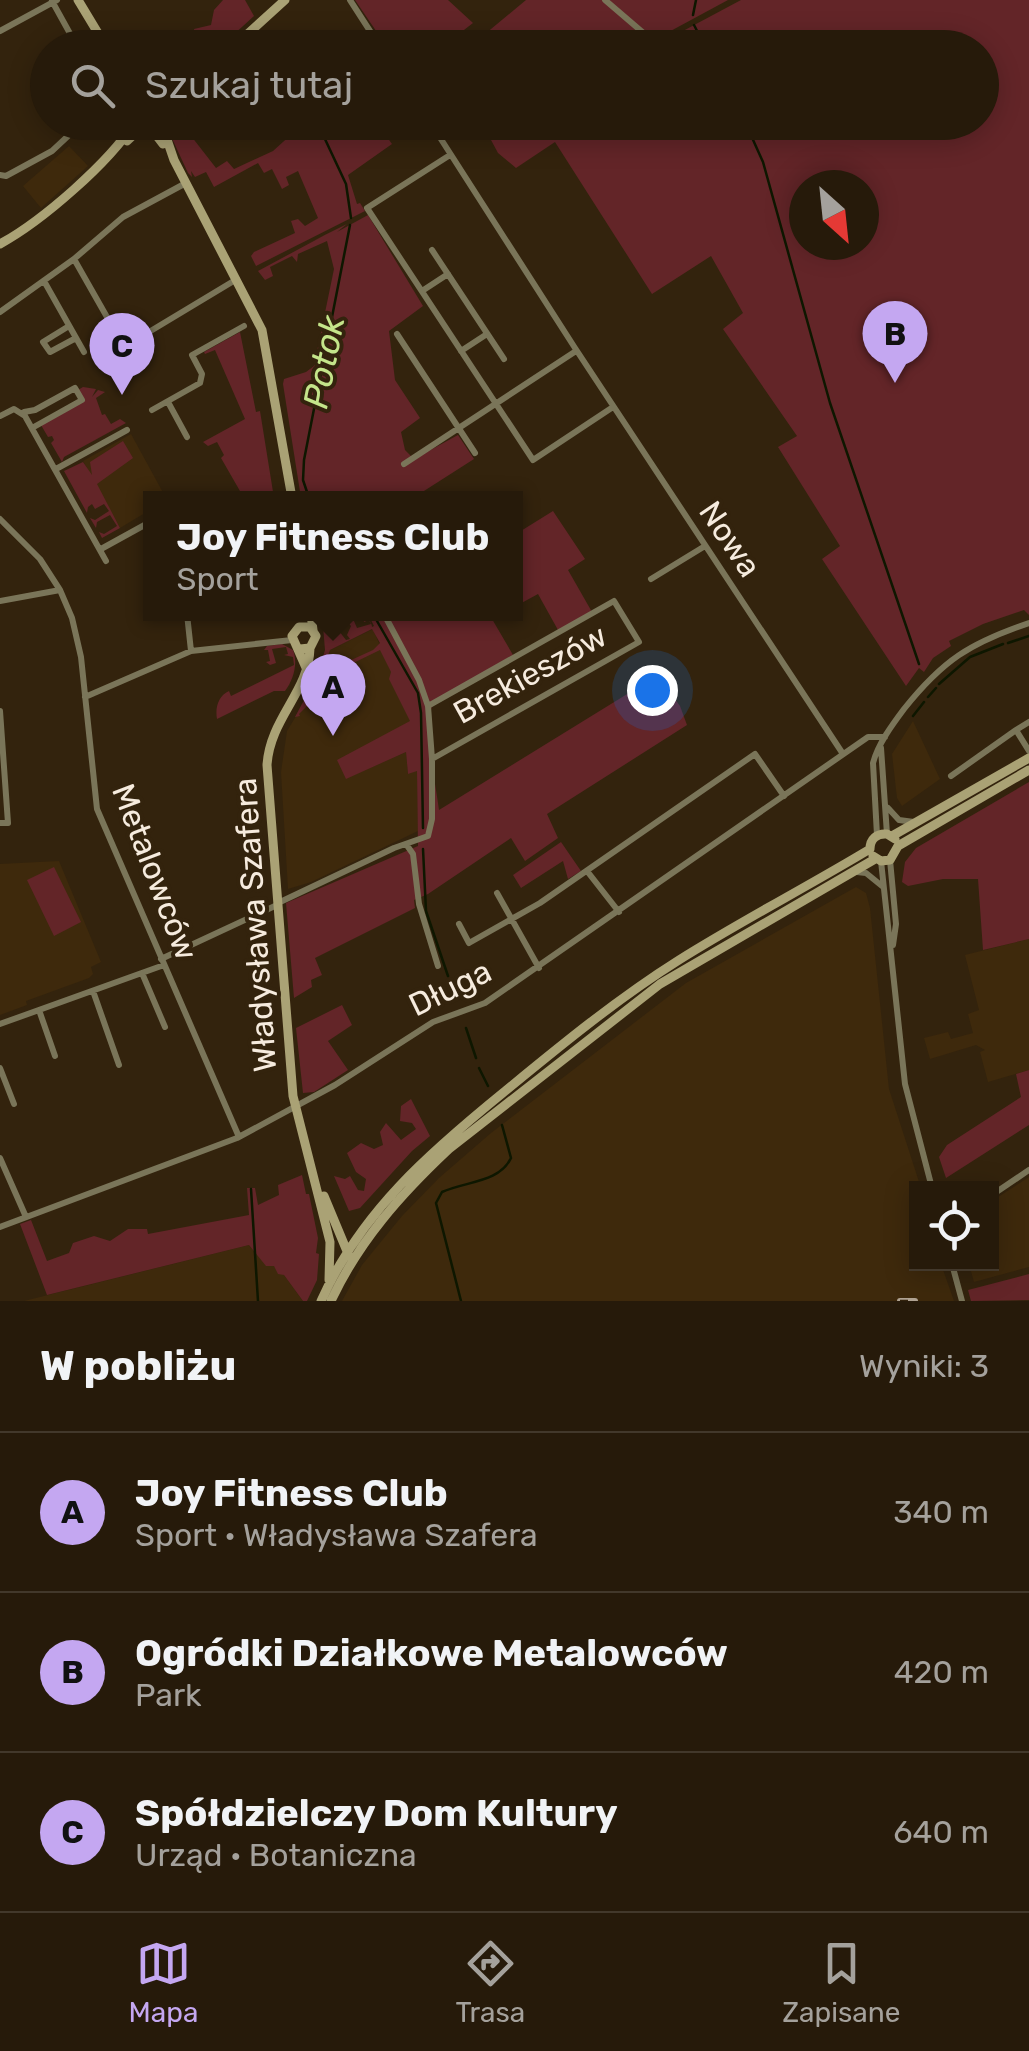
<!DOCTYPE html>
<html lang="pl">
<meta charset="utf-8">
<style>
:root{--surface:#261a0a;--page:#2e2313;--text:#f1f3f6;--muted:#a4a19c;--line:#42382b;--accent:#c4a7f1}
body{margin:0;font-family:Rubik,sans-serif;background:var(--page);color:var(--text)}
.controls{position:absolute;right:30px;bottom:30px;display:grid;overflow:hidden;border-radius:0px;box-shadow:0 5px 25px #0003}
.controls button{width:90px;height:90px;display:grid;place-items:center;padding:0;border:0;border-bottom:2px solid var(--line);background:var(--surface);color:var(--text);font:50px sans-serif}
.compass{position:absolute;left:789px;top:170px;width:90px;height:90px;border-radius:50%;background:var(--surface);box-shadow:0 5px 25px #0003;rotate:153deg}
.you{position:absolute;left:652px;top:690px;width:35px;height:35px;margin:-25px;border:8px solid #fff;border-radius:50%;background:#1a73e8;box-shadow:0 0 0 15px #1a73e833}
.badge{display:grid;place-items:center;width:65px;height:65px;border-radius:50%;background:var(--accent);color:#111;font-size:32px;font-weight:700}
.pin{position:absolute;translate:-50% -82px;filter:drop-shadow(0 2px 5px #0008)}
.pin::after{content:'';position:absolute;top:52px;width:35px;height:30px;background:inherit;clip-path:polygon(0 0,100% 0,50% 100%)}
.popup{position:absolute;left:143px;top:491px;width:380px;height:130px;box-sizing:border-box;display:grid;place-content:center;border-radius:0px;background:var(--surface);filter:drop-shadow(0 2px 8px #0005);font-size:32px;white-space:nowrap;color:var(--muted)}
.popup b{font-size:38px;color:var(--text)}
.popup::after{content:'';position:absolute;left:50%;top:100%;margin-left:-20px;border:20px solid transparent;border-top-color:var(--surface)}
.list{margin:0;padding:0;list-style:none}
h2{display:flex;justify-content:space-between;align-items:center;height:130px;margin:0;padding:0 40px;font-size:42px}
h2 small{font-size:32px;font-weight:400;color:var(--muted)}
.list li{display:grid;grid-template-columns:65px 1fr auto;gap:30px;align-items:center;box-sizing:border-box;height:160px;padding:0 40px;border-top:2px solid var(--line)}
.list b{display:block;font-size:38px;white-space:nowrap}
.list p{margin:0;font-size:32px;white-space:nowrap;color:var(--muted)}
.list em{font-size:32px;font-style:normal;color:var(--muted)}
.icon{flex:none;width:55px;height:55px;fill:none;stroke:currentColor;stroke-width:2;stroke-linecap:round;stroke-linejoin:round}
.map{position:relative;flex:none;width:1029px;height:1301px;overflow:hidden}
.search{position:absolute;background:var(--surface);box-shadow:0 5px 25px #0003;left:30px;right:30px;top:30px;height:110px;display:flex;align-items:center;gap:25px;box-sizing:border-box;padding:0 35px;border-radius:55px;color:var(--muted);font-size:38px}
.sheet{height:610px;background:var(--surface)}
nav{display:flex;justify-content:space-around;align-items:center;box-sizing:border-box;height:140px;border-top:2px solid var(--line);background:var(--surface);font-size:28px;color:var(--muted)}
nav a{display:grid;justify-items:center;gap:5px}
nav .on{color:var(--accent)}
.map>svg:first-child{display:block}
.built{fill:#3e290c}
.green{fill:#632528;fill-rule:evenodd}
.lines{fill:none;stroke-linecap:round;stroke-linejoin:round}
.stream{stroke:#0e1700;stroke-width:2.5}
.street{stroke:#7a7559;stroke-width:6}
.secondary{stroke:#aaa275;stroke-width:9}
.rail-casing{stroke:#b0a393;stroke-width:6}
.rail{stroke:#33230d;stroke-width:2.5;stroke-dasharray:8;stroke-linecap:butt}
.labels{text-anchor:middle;stroke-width:8;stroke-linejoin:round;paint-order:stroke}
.street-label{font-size:32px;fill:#f6ebde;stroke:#33230d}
.water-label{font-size:35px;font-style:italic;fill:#c4e58a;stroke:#33230d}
</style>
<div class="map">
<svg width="1029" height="1301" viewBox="0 0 1029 1301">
<rect width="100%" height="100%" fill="#33230d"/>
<path class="built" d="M 69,146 L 88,166 L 41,208 L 23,186 Z
M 131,434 L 166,498 L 150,498 L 150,510 L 120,528 L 83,461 Z
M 373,629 L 412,722 L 347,778 L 406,752 L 408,774 L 417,770 L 418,831 L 311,882 L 288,889 L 281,772 L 287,731 L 318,680 L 326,652 Z
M 913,721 L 940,779 L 902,806 L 897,798 L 892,754 Z
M 59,861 L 101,962 L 91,967 L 93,974 L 89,978 L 26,1001 L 27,1005 L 0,1015 L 0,864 Z
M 856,887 L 866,893 L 870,908 L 889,1089 L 921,1188 L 916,1188 L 916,1264 L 941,1264 L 954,1301 L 342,1301 L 362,1265 L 402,1216 L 439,1178 L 491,1133 L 686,983 Z
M 1029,939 L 1029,1070 L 988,1082 L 980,1052 L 985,1050 L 976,1045 L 930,1059 L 924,1038 L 948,1032 L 951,1039 L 973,1033 L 968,1014 L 979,1010 L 965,955 Z
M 1029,1177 L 1029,1267 L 974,1282 L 969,1264 L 992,1264 L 992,1201 Z
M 249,1245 L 266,1265 L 274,1266 L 284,1275 L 303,1301 L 24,1301 Z"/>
<path class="green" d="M 223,0 L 245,0 L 254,16 L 220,47 L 197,47 L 194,29 L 211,25 L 214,10 Z
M 355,0 L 448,0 L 473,23 L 442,47 L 387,47 Z
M 526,0 L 728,0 L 641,47 L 500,47 L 485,34 Z
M 741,0 L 1029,0 L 1029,615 L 1024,610 L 983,624 L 949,641 L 951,646 L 933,658 L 924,672 L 919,668 L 906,686 L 822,559 L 840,546 L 778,447 L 797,436 L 723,329 L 743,313 L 711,256 L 652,294 L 555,142 L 516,168 L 498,153 L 491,140 L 521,122 L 982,122 L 982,48 L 653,47 ZM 804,185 L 864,185 L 864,245 L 804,245 Z
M 169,123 L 181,123 L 216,168 L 227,161 L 234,169 L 273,151 L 304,123 L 377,123 L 392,144 L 348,175 L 357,204 L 360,203 L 365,211 L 256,266 L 251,256 L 254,252 L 295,233 L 291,221 L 298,219 L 305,226 L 318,218 L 298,171 L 286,177 L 289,185 L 282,189 L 272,169 L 264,173 L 258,163 L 214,187 L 206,172 L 195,177 L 191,171 L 192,177 L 188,173 L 169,132 Z
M 368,215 L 423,306 L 389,331 L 395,380 L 420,418 L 401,432 L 405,450 L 414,459 L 458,435 L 474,459 L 413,498 L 301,498 L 283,384 L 284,379 L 306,372 L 314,366 L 334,269 L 327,241 L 298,254 L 297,262 L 292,256 L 270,267 L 273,276 L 265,280 L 258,271 L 325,235 L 258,268 L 347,224 L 337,232 Z
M 240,332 L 256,412 L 260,411 L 274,498 L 244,498 L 221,458 L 224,455 L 217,442 L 208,446 L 203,442 L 245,419 L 215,350 L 205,354 L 204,352 Z
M 83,387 L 96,389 L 92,397 L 98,390 L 105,392 L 96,398 L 102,415 L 105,414 L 111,424 L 120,419 L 126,423 L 64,457 L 62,462 L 51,443 L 54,440 L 52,436 L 48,437 L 41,425 L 84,401 L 78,390 Z
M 123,441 L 133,458 L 97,484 L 120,528 L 102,538 L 99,532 L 104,534 L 117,526 L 110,515 L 97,522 L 96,528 L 90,518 L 95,520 L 109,511 L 104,504 L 95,509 L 92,504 L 88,507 L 87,513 L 64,471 L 83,462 L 92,475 L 90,462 Z
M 553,511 L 585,559 L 568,570 L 592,612 L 558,630 L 538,594 L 516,606 L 516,534 Z
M 323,614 L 347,614 L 341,617 L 339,631 L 346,640 L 350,639 L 347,635 L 351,626 L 345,619 L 351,614 L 359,614 L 354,621 L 357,628 L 371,624 L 369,620 L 364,622 L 362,614 L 366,614 L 366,616 C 369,619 372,624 372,627 L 374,626 L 368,614 L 390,614 L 392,617 L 398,614 L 501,614 L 492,619 L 513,655 L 433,702 C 423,734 435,777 439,810 L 658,675 L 680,706 L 687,725 L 547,814 L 558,838 L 525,861 L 511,838 L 428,894 L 414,900 L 415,908 L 315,958 L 322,975 L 311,980 L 312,987 L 294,998 L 286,903 L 418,846 L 417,771 L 408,774 L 406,752 L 346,779 L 337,760 L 410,721 L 389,679 L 391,672 L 380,650 L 343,668 L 345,672 L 335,685 L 330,683 L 299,714 L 300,716 L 295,717 L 319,672 L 325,672 L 373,650 L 380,643 L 372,629 L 330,650 L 326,661 L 328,664 L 320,667 L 325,650 L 323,626 L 329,624 L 323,624 Z
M 282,644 L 293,650 C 298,663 294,679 285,691 L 274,691 L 217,719 C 215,708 218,696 229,691 L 231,696 L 294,665 L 293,657 L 284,655 L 288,654 L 286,647 L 272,649 L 276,663 L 270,665 L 266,662 L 270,661 L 268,650 L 264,650 L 267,646 Z
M 1029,782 L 1029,939 L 983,950 L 978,879 L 943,879 L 908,886 L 902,882 L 905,862 L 916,848 Z
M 561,842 L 581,871 L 568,879 L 563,861 L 521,888 L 513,875 Z
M 54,867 L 81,922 L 54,936 L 27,880 Z
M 342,1005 L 352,1025 L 328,1041 L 348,1070 L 314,1092 L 303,1093 L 296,1028 Z
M 1029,1070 L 1029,1125 L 946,1178 L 939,1157 L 947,1145 L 1021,1097 L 1016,1074 Z
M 411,1099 L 430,1136 L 412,1151 L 360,1208 L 349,1211 L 334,1176 L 345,1179 L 350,1176 L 358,1190 L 364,1191 L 366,1179 L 356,1172 L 347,1153 L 361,1143 L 374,1149 L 383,1145 L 380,1132 L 386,1123 L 401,1140 L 416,1129 L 412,1123 L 400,1121 L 401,1106 Z
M 302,1175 L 306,1194 L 309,1194 L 318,1238 L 316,1253 L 319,1254 L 317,1280 L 307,1301 L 303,1301 L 284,1275 L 278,1274 L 274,1266 L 266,1266 L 249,1245 L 47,1295 L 20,1224 L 31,1220 L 47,1261 L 69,1253 L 73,1243 L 94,1236 L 110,1241 L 128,1229 L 147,1229 L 148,1234 L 249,1215 L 247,1188 L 255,1188 L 258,1205 L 279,1195 L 278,1185 Z
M 1029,1274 L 1029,1300 L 971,1301 L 968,1290 Z"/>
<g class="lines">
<path class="stream" d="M 693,15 L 696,0
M 694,25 L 706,48
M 271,33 L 278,48
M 317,122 L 346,184 L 351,218
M 745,122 L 763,162 L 830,403 L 919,664
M 309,498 L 303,480 L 304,460 L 350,225
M 373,614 L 418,693 L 421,713 L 423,828
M 1008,643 L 1029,636
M 939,684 L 970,657 L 1003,644
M 928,697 L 936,688
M 913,716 L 924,702
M 423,849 L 426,911 L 448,976
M 466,1028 L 476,1058
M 479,1068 L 488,1086
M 251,1189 L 258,1301
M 461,1301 L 436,1203 L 442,1192 C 466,1181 499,1183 511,1158 L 502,1125"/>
<path class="street" d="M 350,0 L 381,48
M 605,0 L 654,42
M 52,1 L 78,48
M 0,31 L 57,0
M 430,122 L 575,348 L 843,754
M 450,155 L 367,208 L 533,460 L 613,407
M 0,175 L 6,176 L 52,151 L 83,122
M 432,250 L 504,359
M 74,259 L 124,347 L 237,279
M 44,281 L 84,352
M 422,291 L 448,274
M 0,312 L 74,259 L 123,217 L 186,183
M 69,326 L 43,342 L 50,352 L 76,338
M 397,334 L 475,453
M 461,351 L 487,334
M 168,402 L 187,437
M 152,410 L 200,383 L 202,374 L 192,355 L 244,326
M 24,412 L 35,410 L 75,388 L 82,400 L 32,428
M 0,416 L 14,409 L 25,416 L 106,561
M 404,464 L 576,351
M 56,469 L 127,430
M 0,519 L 40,559 L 60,590 L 72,618 L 81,657 L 97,809 L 239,1137
M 101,549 L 150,522
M 651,579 L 705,546
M 0,601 L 60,590
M 187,614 L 191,651
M 384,614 L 419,680 L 428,706
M 85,697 L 191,651 L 292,640
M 0,711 L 8,823 L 0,823
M 1029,722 L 1016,730 L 1029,751
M 881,748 L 887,834
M 951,776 L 1016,730
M 888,808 L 899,820 L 914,822
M 877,835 L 873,763 C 878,744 892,725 904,709 C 943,660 970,643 1029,623
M 406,844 L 413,854 L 419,904 L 438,966
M 890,860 L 896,924 L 893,945
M 881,861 L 905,1084 L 932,1188
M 587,871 L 619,912
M 857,872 L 866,873 L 882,886
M 497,893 L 539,968
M 278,903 L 394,848 L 428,836 L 432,819 L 432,759 L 639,642 L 614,601 L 428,706 L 432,759
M 459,924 L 469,943 L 540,903 L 755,754 L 784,796
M 161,959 L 277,905
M 142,973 L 165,1027
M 93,991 L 119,1065
M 39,1010 L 55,1056
M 0,1024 L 164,965
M 0,1068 L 14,1104
M 0,1158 L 26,1217
M 992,1195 L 1029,1170
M 0,1227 L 237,1138 L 335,1085 L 433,1022 L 485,1003 L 868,737 L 885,737
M 952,1264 L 962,1301"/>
<path class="secondary" d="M 78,0 L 107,48
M 232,48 L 285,0
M 161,122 L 174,160 L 262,330 L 292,498
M 150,127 L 163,144
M 127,141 L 143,126
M 0,244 C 42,221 109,163 135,122
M 311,614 L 313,630
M 310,648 C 309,692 270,718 267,765 L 293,1096 L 330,1242 L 329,1280
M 300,649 L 310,648 L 316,636 L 310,627 L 299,627 L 292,636 L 307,670
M 892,836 L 1029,758
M 898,846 L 1029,770
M 870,849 C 870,839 877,833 887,834 L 895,839
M 873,856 L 881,861 L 890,860 L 898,846
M 324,1196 L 349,1256
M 321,1301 C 361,1212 429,1153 504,1092 C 560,1046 617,999 679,960 C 741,921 807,887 870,849
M 331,1301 C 359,1241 401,1194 449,1149 L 660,984 L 875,859"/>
<defs>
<path id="rail" d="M 900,1301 L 915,1301"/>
</defs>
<use href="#rail" class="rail-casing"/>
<use href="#rail" class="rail"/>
</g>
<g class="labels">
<g class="street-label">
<text transform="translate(730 539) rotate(56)" y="11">Nowa</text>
<text transform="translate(530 674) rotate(-29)" y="11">Brekieszów</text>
<text transform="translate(155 872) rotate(69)" y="11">Metalowców</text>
<text transform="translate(255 925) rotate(-94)" y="11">Władysława Szafera</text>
<text transform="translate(450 988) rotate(-26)" y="11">Długa</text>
</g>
<g class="water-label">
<text transform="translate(324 362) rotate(-79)" y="12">Potok</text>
</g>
</g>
</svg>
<div class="controls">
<button><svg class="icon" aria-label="locate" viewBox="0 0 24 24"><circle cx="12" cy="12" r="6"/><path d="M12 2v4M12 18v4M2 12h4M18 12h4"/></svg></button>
</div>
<svg class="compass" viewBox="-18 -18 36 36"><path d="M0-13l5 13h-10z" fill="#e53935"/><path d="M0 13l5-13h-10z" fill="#a4a19c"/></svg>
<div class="you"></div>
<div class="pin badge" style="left:333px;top:736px">A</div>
<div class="popup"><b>Joy Fitness Club</b>Sport</div>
<div class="pin badge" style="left:895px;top:383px">B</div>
<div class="pin badge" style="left:122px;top:395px">C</div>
<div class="search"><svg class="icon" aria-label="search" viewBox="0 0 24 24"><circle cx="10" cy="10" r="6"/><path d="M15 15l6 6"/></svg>Szukaj tutaj</div>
</div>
<section class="sheet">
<h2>W pobliżu<small>Wyniki: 3</small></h2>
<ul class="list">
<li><span class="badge">A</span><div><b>Joy Fitness Club</b><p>Sport · Władysława Szafera</p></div><em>340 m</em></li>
<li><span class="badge">B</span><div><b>Ogródki Działkowe Metalowców</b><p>Park</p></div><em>420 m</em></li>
<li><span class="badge">C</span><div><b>Spółdzielczy Dom Kultury</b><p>Urząd · Botaniczna</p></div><em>640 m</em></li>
</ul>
</section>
<nav>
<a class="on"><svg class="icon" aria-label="map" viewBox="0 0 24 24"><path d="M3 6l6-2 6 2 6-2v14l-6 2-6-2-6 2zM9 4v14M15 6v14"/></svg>Mapa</a>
<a><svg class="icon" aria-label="directions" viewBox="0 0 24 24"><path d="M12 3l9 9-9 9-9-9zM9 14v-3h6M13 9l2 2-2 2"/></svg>Trasa</a>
<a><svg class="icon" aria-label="saved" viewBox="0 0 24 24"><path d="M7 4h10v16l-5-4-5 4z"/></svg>Zapisane</a>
</nav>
